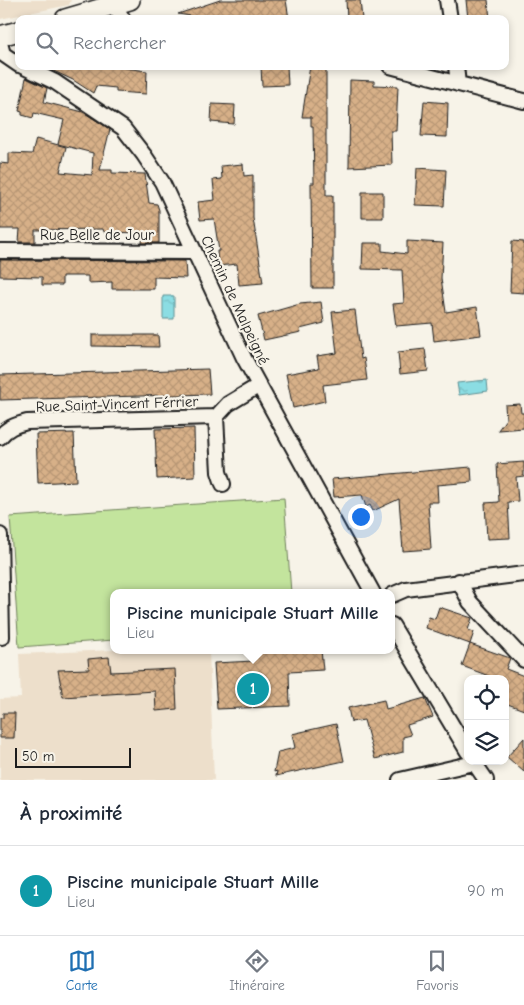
<!DOCTYPE html>
<html lang="fr">
<meta charset="utf-8">
<style>
:root{--surface:#fff;--page:#f6f6f7;--text:#1f2937;--muted:#747a83;--line:#e0e1e3;--accent:#1f6fb2}
body{margin:0;font-family:"Comic Neue",sans-serif;background:var(--page);color:var(--text)}
.controls{position:absolute;right:15px;bottom:15px;display:grid;overflow:hidden;border-radius:10px;box-shadow:0 2px 8px #0003}
.controls button{width:45px;height:45px;display:grid;place-items:center;padding:0;border:0;border-bottom:1px solid var(--line);background:var(--surface);color:var(--text);font:25px sans-serif}
.scale{position:absolute;left:15px;bottom:12px;width:116px;box-sizing:border-box;padding-left:5px;border:2px solid #1c1c1c;border-top:0;font-size:14px;line-height:18px;white-space:nowrap;color:#1c1c1c;-webkit-text-stroke:4px #f7f3e8;paint-order:stroke}
.you{position:absolute;left:360px;top:516px;width:18px;height:18px;margin:-12px;border:4px solid #fff;border-radius:50%;background:#1a73e8;box-shadow:0 0 0 8px #1a73e833}
.badge{display:grid;place-items:center;width:32px;height:32px;border-radius:50%;background:var(--accent);color:#fff;font-size:16px;font-weight:700}
.pin{position:absolute;translate:-50% -50%;border:2px solid #fff;box-shadow:0 1px 5px #0006}
.popup{position:absolute;left:110px;top:589px;width:285px;height:65px;box-sizing:border-box;display:grid;place-content:center;border-radius:10px;background:var(--surface);filter:drop-shadow(0 1px 4px #0005);font-size:16px;white-space:nowrap;color:var(--muted)}
.popup b{font-size:19px;color:var(--text)}
.popup::after{content:'';position:absolute;left:50%;top:100%;margin-left:-10px;border:10px solid transparent;border-top-color:var(--surface)}
.list{margin:0;padding:0;list-style:none}
h2{display:flex;justify-content:space-between;align-items:center;height:65px;margin:0;padding:0 20px;font-size:21px}
h2 small{font-size:16px;font-weight:400;color:var(--muted)}
.list li{display:grid;grid-template-columns:32px 1fr auto;gap:15px;align-items:center;box-sizing:border-box;height:90px;padding:0 20px;border-top:1px solid var(--line)}
.list b{display:block;font-size:19px;white-space:nowrap}
.list p{margin:0;font-size:16px;white-space:nowrap;color:var(--muted)}
.list em{font-size:16px;font-style:normal;color:var(--muted)}
.icon{flex:none;width:28px;height:28px;fill:none;stroke:currentColor;stroke-width:2;stroke-linecap:round;stroke-linejoin:round}
.map{position:relative;flex:none;width:524px;height:780px;overflow:hidden}
.search{position:absolute;background:var(--surface);box-shadow:0 2px 8px #0003;left:15px;right:15px;top:15px;height:55px;display:flex;align-items:center;gap:12px;box-sizing:border-box;padding:0 18px;border-radius:10px;color:var(--muted);font-size:19px}
.sheet{height:155px;background:var(--surface)}
nav{display:flex;justify-content:space-around;align-items:center;box-sizing:border-box;height:70px;border-top:1px solid var(--line);background:var(--surface);font-size:14px;color:var(--muted)}
nav a{display:grid;justify-items:center;gap:2px}
nav .on{color:var(--accent)}
.map>svg:first-child{display:block}
.built{fill:#eddfcb}
.green{fill:#c3e49d;stroke:#70805c}
.water{fill:url(#water-ripples);stroke:#5f9093}
.building{fill:url(#building-cross-hatch);stroke:#1c1c1c}
.lines{fill:none;stroke-linecap:round;stroke-linejoin:round}
.street-casing{stroke:#1c1c1c;stroke-width:18}
.secondary-casing{stroke:#1c1c1c;stroke-width:22}
.street{stroke:#f7f3e8;stroke-width:14}
.secondary{stroke:#f7f3e8;stroke-width:19}
.labels{text-anchor:middle;stroke-width:4.5;stroke-linejoin:round;paint-order:stroke}
.street-label{font-size:15px;fill:#1c1c1c;stroke:#f7f3e8}
</style>
<div class="map">
<svg width="524" height="780" viewBox="0 0 524 780">
<defs>
<pattern id="water-ripples" width="26" height="14" patternUnits="userSpaceOnUse" patternTransform="scale(1.25)"><rect width="26" height="14" fill="#8bdde3"/><path d="M2 4q2-2 4 0t4 0M15 11q2-2 4 0t4 0" fill="none" stroke="#77bdc2"/></pattern>
<pattern id="building-cross-hatch" width="8" height="8" patternUnits="userSpaceOnUse" patternTransform="scale(1.25)"><rect width="8" height="8" fill="#d7b088"/><path d="M0 0l8 8M0 8l8-8" fill="none" stroke="#b89775"/></pattern>
</defs>
<rect width="100%" height="100%" fill="#f7f3e8"/>
<filter id="ink" filterUnits="userSpaceOnUse"><feTurbulence type="fractalNoise" baseFrequency=".02" numOctaves="2"/><feDisplacementMap in="SourceGraphic" scale="10" xChannelSelector="R" yChannelSelector="G"/><feConvolveMatrix kernelMatrix="1 2 1 2 8 2 1 2 1" color-interpolation-filters="sRGB"/></filter>
<g filter="url(#ink)">
<path class="built" d="M 0,0 L 71,0 L 69,5 L 0,19 Z
M 114,650 L 209,650 L 214,780 L 0,780 L 0,699 L 21,698 L 19,654 Z"/>
<path class="green" d="M 284,498 L 291,593 L 114,593 L 114,640 L 19,647 L 10,517 Z"/>
<path class="water" d="M 163,296 L 174,296 L 174,319 L 163,319 Z
M 487,380 L 488,391 L 459,395 L 457,383 Z"/>
<path class="building" d="M 220,0 L 286,0 L 289,19 L 208,19 L 178,14 Z
M 346,0 L 360,0 L 362,19 L 347,19 Z
M 466,0 L 488,0 L 490,19 L 468,19 Z
M 43,66 L 110,66 L 147,71 L 146,94 L 116,92 L 116,88 L 96,86 L 93,93 L 73,80 Z
M 261,66 L 287,66 L 288,85 L 262,86 Z
M 310,66 L 326,66 L 326,195 L 333,195 L 333,288 L 312,288 L 311,183 L 314,183 L 313,126 L 311,126 L 311,117 L 302,117 Z
M 26,78 L 47,88 L 44,102 L 83,112 L 110,129 L 100,170 L 112,170 L 112,173 L 145,174 L 149,203 L 157,204 L 159,210 L 159,243 L 142,243 L 143,233 L 104,232 L 103,229 L 35,230 L 35,242 L 19,242 L 20,229 L 0,229 L 0,163 L 9,164 L 9,153 L 32,154 L 36,139 L 66,147 L 60,172 L 92,175 L 93,153 L 58,144 L 64,120 L 34,113 L 33,118 L 22,115 L 22,112 L 19,111 Z
M 350,80 L 374,81 L 374,85 L 398,86 L 396,131 L 391,131 L 392,165 L 349,167 Z
M 424,101 L 448,103 L 447,137 L 421,136 Z
M 212,104 L 235,105 L 234,124 L 211,122 Z
M 243,164 L 244,176 L 253,175 L 253,218 L 263,283 L 239,285 L 237,264 L 218,266 L 217,251 L 219,251 L 214,219 L 200,220 L 198,202 L 215,200 L 213,180 L 222,179 L 221,166 Z
M 417,168 L 446,170 L 444,206 L 415,205 Z
M 362,192 L 383,192 L 383,218 L 362,218 Z
M 407,241 L 443,243 L 441,278 L 446,312 L 477,307 L 481,335 L 434,341 L 432,323 L 396,326 L 393,304 L 404,303 L 402,270 L 362,269 L 363,243 L 382,243 L 382,251 L 407,254 Z
M 512,241 L 524,242 L 524,293 L 510,292 Z
M 0,260 L 185,261 L 186,278 L 154,277 L 154,289 L 112,289 L 112,282 L 88,283 L 88,276 L 62,276 L 62,285 L 42,285 L 42,277 L 0,276 Z
M 321,302 L 324,323 L 300,329 L 301,332 L 264,340 L 258,316 L 300,304 Z
M 355,310 L 361,359 L 364,358 L 367,380 L 323,385 L 325,401 L 293,408 L 286,374 L 319,368 L 317,356 L 337,353 L 332,312 Z
M 92,335 L 158,335 L 159,347 L 92,346 Z
M 425,349 L 428,371 L 400,374 L 398,352 Z
M 208,369 L 210,394 L 0,400 L 0,375 Z
M 520,404 L 521,413 L 524,413 L 524,428 L 498,430 L 506,419 L 505,405 Z
M 194,428 L 195,477 L 157,479 L 155,429 Z
M 74,433 L 76,481 L 38,483 L 36,434 Z
M 524,462 L 524,476 L 516,477 L 518,501 L 508,502 L 510,538 L 487,539 L 485,503 L 499,502 L 497,464 Z
M 471,467 L 472,482 L 437,485 L 438,502 L 428,502 L 431,549 L 403,551 L 399,499 L 373,511 L 370,505 L 366,507 L 362,495 L 334,497 L 332,479 Z
M 439,607 L 472,618 L 468,630 L 474,632 L 470,644 L 510,658 L 506,669 L 524,676 L 524,710 L 505,703 L 505,679 L 497,679 L 462,666 L 470,644 L 426,628 L 429,617 L 435,619 Z
M 253,650 L 321,650 L 323,670 L 289,672 L 290,706 L 217,709 L 214,663 L 254,661 Z
M 109,657 L 111,672 L 175,669 L 177,709 L 156,711 L 155,691 L 63,697 L 58,670 L 89,669 L 88,659 Z
M 425,698 L 433,717 L 407,725 L 411,735 L 403,737 L 403,752 L 375,759 L 364,720 L 351,722 L 348,708 L 384,700 L 386,709 Z
M 3,713 L 15,713 L 14,738 L 0,738 L 0,718 L 3,718 Z
M 336,724 L 344,761 L 276,776 L 277,771 L 274,772 L 278,752 L 295,748 L 292,734 Z
M 524,738 L 524,772 L 507,757 Z"/>
<g class="lines">
<defs>
<path id="street" d="M 447,0 L 450,19
M 114,5 L 123,19
M 0,43 L 3,54 L 19,65
M 22,66 L 55,82 L 123,128 L 144,155 L 162,182 L 244,358 L 373,593
M 390,66 L 524,101
M 456,66 L 458,84
M 0,251 L 194,252
M 216,417 L 219,472 L 223,484
M 0,437 C 7,428 15,425 27,422 L 216,417 L 228,404 L 258,386
M 0,535 L 2,637
M 459,581 L 470,602 L 524,660
M 392,595 L 406,589 L 524,574
M 392,625 L 468,752
M 473,761 L 486,780
M 400,780 L 474,763"/>
<path id="secondary" d="M 65,19 L 130,0
M 0,36 L 19,31"/>
</defs>
<use href="#street" class="street-casing"/>
<use href="#secondary" class="secondary-casing"/>
<use href="#street" class="street"/>
<use href="#secondary" class="secondary"/>
</g>
</g>
<g class="labels">
<g class="street-label">
<text x="97" y="240">Rue Belle de Jour</text>
<text transform="translate(235 300) rotate(65)" y="5">Chemin de Malpeigné</text>
<text transform="translate(117 404) rotate(-2)" y="5">Rue Saint-Vincent Férrier</text>
</g>
</g>
</svg>
<div class="controls">
<button><svg class="icon" aria-label="locate" viewBox="0 0 24 24"><circle cx="12" cy="12" r="6"/><path d="M12 2v4M12 18v4M2 12h4M18 12h4"/></svg></button>
<button><svg class="icon" aria-label="layers" viewBox="0 0 24 24"><path d="M12 4l9 5-9 5-9-5zM3 14l9 5 9-5"/></svg></button>
</div>
<div class="scale">50 m</div>
<div class="you"></div>
<div class="pin badge" style="left:253px;top:689px;background:#0f9aa8">1</div>
<div class="popup"><b>Piscine municipale Stuart Mille</b>Lieu</div>
<div class="search"><svg class="icon" aria-label="search" viewBox="0 0 24 24"><circle cx="10" cy="10" r="6"/><path d="M15 15l6 6"/></svg>Rechercher</div>
</div>
<section class="sheet">
<h2>À proximité<small></small></h2>
<ul class="list">
<li><span class="badge" style="background:#0f9aa8">1</span><div><b>Piscine municipale Stuart Mille</b><p>Lieu</p></div><em>90 m</em></li>
</ul>
</section>
<nav>
<a class="on"><svg class="icon" aria-label="map" viewBox="0 0 24 24"><path d="M3 6l6-2 6 2 6-2v14l-6 2-6-2-6 2zM9 4v14M15 6v14"/></svg>Carte</a>
<a><svg class="icon" aria-label="directions" viewBox="0 0 24 24"><path d="M12 3l9 9-9 9-9-9zM9 14v-3h6M13 9l2 2-2 2"/></svg>Itinéraire</a>
<a><svg class="icon" aria-label="saved" viewBox="0 0 24 24"><path d="M7 4h10v16l-5-4-5 4z"/></svg>Favoris</a>
</nav>
